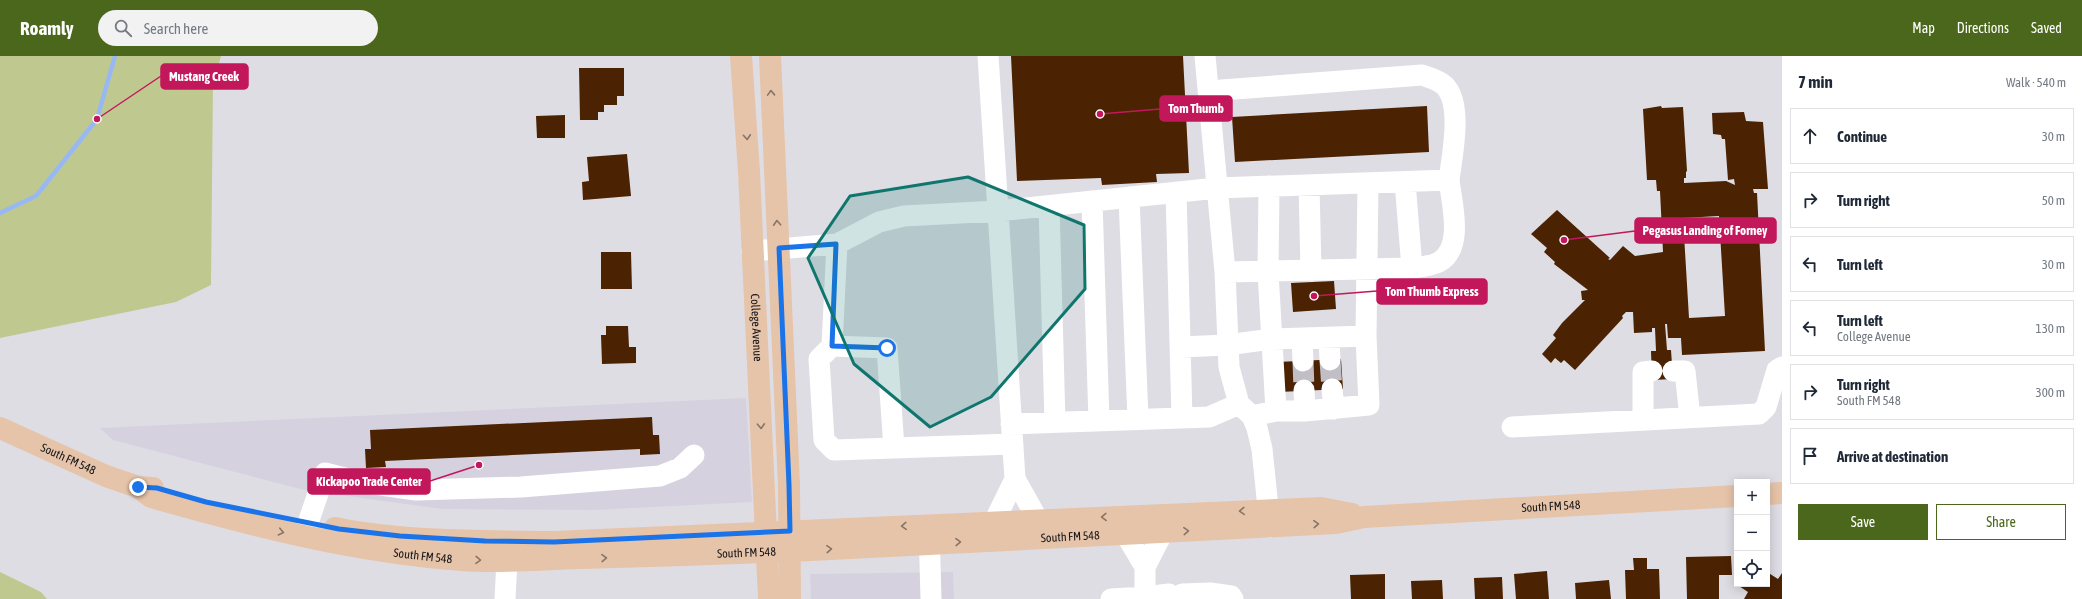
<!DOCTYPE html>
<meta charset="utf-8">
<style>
:root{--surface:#fff;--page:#f2f2f3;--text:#1f2937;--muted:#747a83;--line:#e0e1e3;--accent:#4a671b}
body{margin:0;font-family:"Asap Condensed",sans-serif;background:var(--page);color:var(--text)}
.controls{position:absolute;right:12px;bottom:12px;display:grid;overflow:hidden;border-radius:0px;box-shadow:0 2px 10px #0003}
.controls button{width:36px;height:36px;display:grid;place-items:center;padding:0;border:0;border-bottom:1px solid var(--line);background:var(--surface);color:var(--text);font:20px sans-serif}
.stop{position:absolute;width:12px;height:12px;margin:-9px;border:3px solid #1a73e8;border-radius:50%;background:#fff}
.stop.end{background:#1a73e8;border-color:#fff;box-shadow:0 1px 4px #0008}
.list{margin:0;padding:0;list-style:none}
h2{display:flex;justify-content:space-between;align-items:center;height:52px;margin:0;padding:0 16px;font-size:17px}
h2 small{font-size:13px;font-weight:400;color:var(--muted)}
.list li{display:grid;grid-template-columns:26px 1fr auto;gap:12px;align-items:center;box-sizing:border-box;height:56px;margin:0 8px 8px;padding:0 8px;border:1px solid var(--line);border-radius:0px}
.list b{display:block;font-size:15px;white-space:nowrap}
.list p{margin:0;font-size:13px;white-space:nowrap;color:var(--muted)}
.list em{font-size:13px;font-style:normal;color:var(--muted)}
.actions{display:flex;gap:8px;padding:12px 16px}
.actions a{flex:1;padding:9px 0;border:1px solid var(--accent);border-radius:0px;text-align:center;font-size:14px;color:var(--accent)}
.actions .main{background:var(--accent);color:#fff}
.icon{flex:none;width:22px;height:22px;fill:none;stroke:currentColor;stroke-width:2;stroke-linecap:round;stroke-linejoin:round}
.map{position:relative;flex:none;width:1782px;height:543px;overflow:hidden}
header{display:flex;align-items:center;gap:24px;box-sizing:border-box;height:56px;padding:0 20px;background:var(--accent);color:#fff}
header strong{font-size:19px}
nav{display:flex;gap:22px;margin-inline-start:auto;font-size:14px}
.search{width:280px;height:36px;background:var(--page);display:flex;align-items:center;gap:10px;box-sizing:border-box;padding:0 14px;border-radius:22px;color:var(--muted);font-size:15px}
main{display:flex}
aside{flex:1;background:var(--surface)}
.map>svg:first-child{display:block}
.built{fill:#d6d1df}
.green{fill:#bfc98f}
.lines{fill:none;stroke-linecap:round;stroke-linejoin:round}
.stream{stroke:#98b8f4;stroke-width:4.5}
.building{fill:#4b2202;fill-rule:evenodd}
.minor-tunnel{stroke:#c1bfc5;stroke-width:21;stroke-dasharray:21 10;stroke-linecap:butt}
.minor{stroke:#fff;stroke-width:21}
.major{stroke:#e6c4a9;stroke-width:22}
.oneway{stroke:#887568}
.route{stroke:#1a73e8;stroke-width:5}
.marked{fill:#0f766e;fill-opacity:0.2;stroke:#0f766e;stroke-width:3;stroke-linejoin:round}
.labels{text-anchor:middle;stroke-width:4;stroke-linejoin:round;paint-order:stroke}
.street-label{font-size:12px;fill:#161518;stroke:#fff}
.leader{fill:none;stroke:#c2185b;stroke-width:1.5}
.callout-dot{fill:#c2185b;stroke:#fff;stroke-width:1.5}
.callout{fill:#c2185b;stroke:#c2185b;stroke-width:1.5}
.callout-label{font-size:13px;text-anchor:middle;font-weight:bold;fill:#fff}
</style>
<header>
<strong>Roamly</strong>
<div class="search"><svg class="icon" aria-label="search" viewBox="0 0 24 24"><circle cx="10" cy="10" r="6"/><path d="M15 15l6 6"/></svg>Search here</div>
<nav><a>Map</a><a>Directions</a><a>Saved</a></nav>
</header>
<main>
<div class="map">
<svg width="1782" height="543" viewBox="0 0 1782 543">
<rect width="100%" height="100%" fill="#dfdde4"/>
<path class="built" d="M 746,342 L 752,446 L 595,454 L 442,453 L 304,434 L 113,384 L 100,372 Z
M 953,516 L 954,543 L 811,543 L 810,518 Z"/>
<path class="green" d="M 0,0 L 221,0 L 213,28 L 211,229 L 176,246 L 0,282 Z
M 0,516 L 41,536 L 47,543 L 0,543 Z"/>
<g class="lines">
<path class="stream" d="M 0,157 L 36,140 L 97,63 L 115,0"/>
</g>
<path class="building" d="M 1011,0 L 1183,0 L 1189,117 L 1156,118 L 1157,126 L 1102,129 L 1101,122 L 1017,125 Z
M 579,12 L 624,12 L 624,40 L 617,40 L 617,49 L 604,49 L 604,56 L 598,56 L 598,64 L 580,64 Z
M 1427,50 L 1429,96 L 1235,106 L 1232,61 Z
M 1661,50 L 1662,52 L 1683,51 L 1687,115 L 1686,116 L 1686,122 L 1684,122 L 1684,127 L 1726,125 L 1735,129 L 1734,123 L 1728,124 L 1725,83 L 1722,83 L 1721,79 L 1713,78 L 1712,57 L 1744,56 L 1746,65 L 1763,66 L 1768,133 L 1753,133 L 1754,137 L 1757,137 L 1765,295 L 1682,299 L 1681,282 L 1668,282 L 1667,268 L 1665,268 L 1667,294 L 1671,294 L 1673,323 L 1652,324 L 1651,295 L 1656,295 L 1655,272 L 1652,272 L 1652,276 L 1634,277 L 1633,256 L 1626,256 L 1622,260 L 1623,262 L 1575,314 L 1564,304 L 1561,307 L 1555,302 L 1551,307 L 1542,298 L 1556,282 L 1553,279 L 1562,267 L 1585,244 L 1582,244 L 1581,235 L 1588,234 L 1554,208 L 1555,206 L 1544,196 L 1547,192 L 1531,178 L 1557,154 L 1610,202 L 1608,203 L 1610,204 L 1623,190 L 1635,200 L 1663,196 L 1660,135 L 1657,135 L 1656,124 L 1647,124 L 1643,53 ZM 1719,160 L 1725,260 L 1689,262 L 1683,162 Z
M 565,59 L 565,82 L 537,82 L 536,60 Z
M 627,98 L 631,140 L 583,144 L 582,126 L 589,125 L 587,101 Z
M 601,196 L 631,196 L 632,233 L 601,233 Z
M 1334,225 L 1336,253 L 1293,256 L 1291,227 Z
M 606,270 L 628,270 L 629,291 L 636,291 L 636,307 L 602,308 L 601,279 L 606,279 Z
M 1341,303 L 1343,333 L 1279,336 L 1277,306 Z
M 652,361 L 653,379 L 659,379 L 660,398 L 640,399 L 640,393 L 513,399 L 385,405 L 386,411 L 366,412 L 365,393 L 371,393 L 370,374 Z
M 1731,500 L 1732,519 L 1719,519 L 1719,543 L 1687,543 L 1686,501 Z
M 1633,502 L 1647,502 L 1647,513 L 1659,513 L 1660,543 L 1626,543 L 1625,514 L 1634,514 Z
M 1547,515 L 1549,543 L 1516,543 L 1514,518 Z
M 1767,516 L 1778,523 L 1782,517 L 1782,543 L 1744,543 L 1748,536 L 1739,530 L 1740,528 L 1767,528 Z
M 1385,518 L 1385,543 L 1351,543 L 1350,519 Z
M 1502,521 L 1503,543 L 1475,543 L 1474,522 Z
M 1442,524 L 1443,543 L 1412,543 L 1411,525 Z
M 1609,524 L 1611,543 L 1576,543 L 1575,527 Z"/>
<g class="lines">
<path class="minor-tunnel" d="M 1330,304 L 1332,333
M 1303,305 L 1304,334"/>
<path class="minor" d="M 1205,0 L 1225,216 L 1229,311 L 1239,348 L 1252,360 L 1257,372 L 1262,393 L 1270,471
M 1405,126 L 1412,212
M 1309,129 L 1311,215
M 1269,130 L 1268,216 L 1276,355
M 1176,136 L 1182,362
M 1129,141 L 1138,363
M 1092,145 L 1099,365
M 1049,150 L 1055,366
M 837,188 L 832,290 L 819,303 L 824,384 L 834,394 L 1013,388
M 752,195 L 837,188 L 879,166 L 904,160 L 998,155 L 988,0
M 1225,216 L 1412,212 C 1420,211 1432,210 1439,206 C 1464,192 1452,148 1449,124
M 1329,282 L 1330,304
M 1302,283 L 1303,305
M 832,290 L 887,292 L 894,392
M 1180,291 L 1227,289 L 1272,283 L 1366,280
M 1673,315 L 1685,315 L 1690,362
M 1332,333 L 1334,353
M 1304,334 L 1305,355
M 1252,360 L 1276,355 L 1305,355 L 1369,349 L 1366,280 L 1368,127
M 1643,364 L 1643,316 L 1652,315
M 1011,368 L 1209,361 L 1239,348
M 1512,371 L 1759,358 L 1766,351 L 1777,314 L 1782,311
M 1015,423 L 998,155 L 1217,132 L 1449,124 C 1452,100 1463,49 1445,30 C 1439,24 1430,22 1422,19 L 1208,35
M 994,466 L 1015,423 L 1038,464
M 308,467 L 325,417 L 360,426 L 416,434 L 521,431 L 660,420 L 680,412 L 694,399
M 929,470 L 931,543
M 1126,479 L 1145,511
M 1182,538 L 1210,537 L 1231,540 L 1233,543
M 505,543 L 507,504
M 1111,543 L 1145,541 L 1145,511 L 1163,476
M 1145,543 L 1145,541 L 1169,538"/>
<g class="major">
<path id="s1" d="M 741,0 L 749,116 L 769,543"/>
<path d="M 770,0 L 789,429 L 790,543"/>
<path id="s2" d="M 0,372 L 106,420 L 138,431 L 153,432"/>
<path id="s3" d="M 138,431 L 151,441 C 253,470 355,496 462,504 C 501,507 542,503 582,502 C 652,500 721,498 791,495 C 973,486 1155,476 1336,467 L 1364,461 L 1737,440"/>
<path d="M 1767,438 L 1782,437"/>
<path d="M 335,472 C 403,486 485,485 554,486 L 1321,452 L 1352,458"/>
</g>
</g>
<defs><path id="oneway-chevron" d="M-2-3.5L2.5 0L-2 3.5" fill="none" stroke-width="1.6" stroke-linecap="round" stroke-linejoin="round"/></defs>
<g class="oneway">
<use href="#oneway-chevron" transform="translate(771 37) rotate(-92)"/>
<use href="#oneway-chevron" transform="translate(747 81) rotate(86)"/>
<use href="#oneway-chevron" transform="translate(777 167) rotate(-93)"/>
<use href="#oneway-chevron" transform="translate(761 370) rotate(87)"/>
<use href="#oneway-chevron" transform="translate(1242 455) rotate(177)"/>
<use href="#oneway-chevron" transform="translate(1104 461) rotate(178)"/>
<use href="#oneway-chevron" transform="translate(1316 468) rotate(-3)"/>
<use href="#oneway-chevron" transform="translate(904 470) rotate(177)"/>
<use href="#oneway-chevron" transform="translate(1186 475) rotate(-3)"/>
<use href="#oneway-chevron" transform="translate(281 476) rotate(13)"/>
<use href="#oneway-chevron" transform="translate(958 486) rotate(-2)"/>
<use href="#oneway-chevron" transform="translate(829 493) rotate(-3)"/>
<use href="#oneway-chevron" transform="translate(604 502) rotate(-2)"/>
<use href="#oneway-chevron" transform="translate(478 504) rotate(1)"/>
</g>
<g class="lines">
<path class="route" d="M 138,431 L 157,432 L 206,446 L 339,473 L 400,480 L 485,485 L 554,486 L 790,475 L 789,429 L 779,192 L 836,188 L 832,290 L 887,292"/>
</g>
<path class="marked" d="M 968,121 L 1084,169 L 1085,233 L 991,341 L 930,371 L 854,308 L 808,202 L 850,140 Z"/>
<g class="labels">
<g class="street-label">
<text dy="4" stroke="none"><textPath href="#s1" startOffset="272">College Avenue</textPath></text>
<text dy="4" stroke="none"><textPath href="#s2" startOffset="75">South FM 548</textPath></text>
<text dy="4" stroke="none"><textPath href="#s3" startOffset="1425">South FM 548</textPath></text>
<text dy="4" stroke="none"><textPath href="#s3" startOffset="943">South FM 548</textPath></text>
<text dy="4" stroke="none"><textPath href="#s3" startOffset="619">South FM 548</textPath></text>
<text dy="4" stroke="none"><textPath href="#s3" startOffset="295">South FM 548</textPath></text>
</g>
</g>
<path class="leader" d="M97 63L161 20M1100 58L1160 53M1564 184L1635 175M1314 240L1377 235M479 409L430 425"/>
<g class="callout-dot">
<circle cx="97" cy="63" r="4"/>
<circle cx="1100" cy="58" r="4"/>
<circle cx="1564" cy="184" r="4"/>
<circle cx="1314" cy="240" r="4"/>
<circle cx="479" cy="409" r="4"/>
</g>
<g class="callout">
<rect x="161" y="8" width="87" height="25" rx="4"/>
<rect x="1160" y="40" width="72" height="25" rx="4"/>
<rect x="1635" y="162" width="141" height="25" rx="4"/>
<rect x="1377" y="223" width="110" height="25" rx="4"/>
<rect x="308" y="413" width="122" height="25" rx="4"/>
</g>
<g class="callout-label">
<text x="204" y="25">Mustang Creek</text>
<text x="1196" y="57">Tom Thumb</text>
<text x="1705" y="179">Pegasus Landing of Forney</text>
<text x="1432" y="240">Tom Thumb Express</text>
<text x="369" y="430">Kickapoo Trade Center</text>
</g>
</svg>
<div class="controls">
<button>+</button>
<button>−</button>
<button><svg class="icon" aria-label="locate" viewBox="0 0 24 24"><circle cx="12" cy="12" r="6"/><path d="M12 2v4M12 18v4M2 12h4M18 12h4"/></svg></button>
</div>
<div class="stop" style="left:887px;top:292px"></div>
<div class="stop end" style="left:138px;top:431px"></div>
</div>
<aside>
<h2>7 min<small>Walk · 540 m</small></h2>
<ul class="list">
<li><svg class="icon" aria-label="ahead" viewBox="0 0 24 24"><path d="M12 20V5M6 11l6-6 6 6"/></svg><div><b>Continue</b></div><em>30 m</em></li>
<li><svg class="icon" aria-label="right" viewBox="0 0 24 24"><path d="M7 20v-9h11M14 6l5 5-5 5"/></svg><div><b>Turn right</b></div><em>50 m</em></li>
<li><svg class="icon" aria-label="left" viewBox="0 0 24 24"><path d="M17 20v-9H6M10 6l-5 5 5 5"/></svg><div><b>Turn left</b></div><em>30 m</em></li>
<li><svg class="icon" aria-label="left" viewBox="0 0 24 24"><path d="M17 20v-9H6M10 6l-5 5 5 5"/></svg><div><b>Turn left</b><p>College Avenue</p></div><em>130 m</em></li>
<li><svg class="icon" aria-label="right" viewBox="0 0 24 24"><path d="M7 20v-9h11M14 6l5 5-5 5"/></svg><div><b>Turn right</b><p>South FM 548</p></div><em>300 m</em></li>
<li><svg class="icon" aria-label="arrive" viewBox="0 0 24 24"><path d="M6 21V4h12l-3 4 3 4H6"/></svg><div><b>Arrive at destination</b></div></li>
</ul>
<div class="actions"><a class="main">Save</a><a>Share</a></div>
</aside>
</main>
